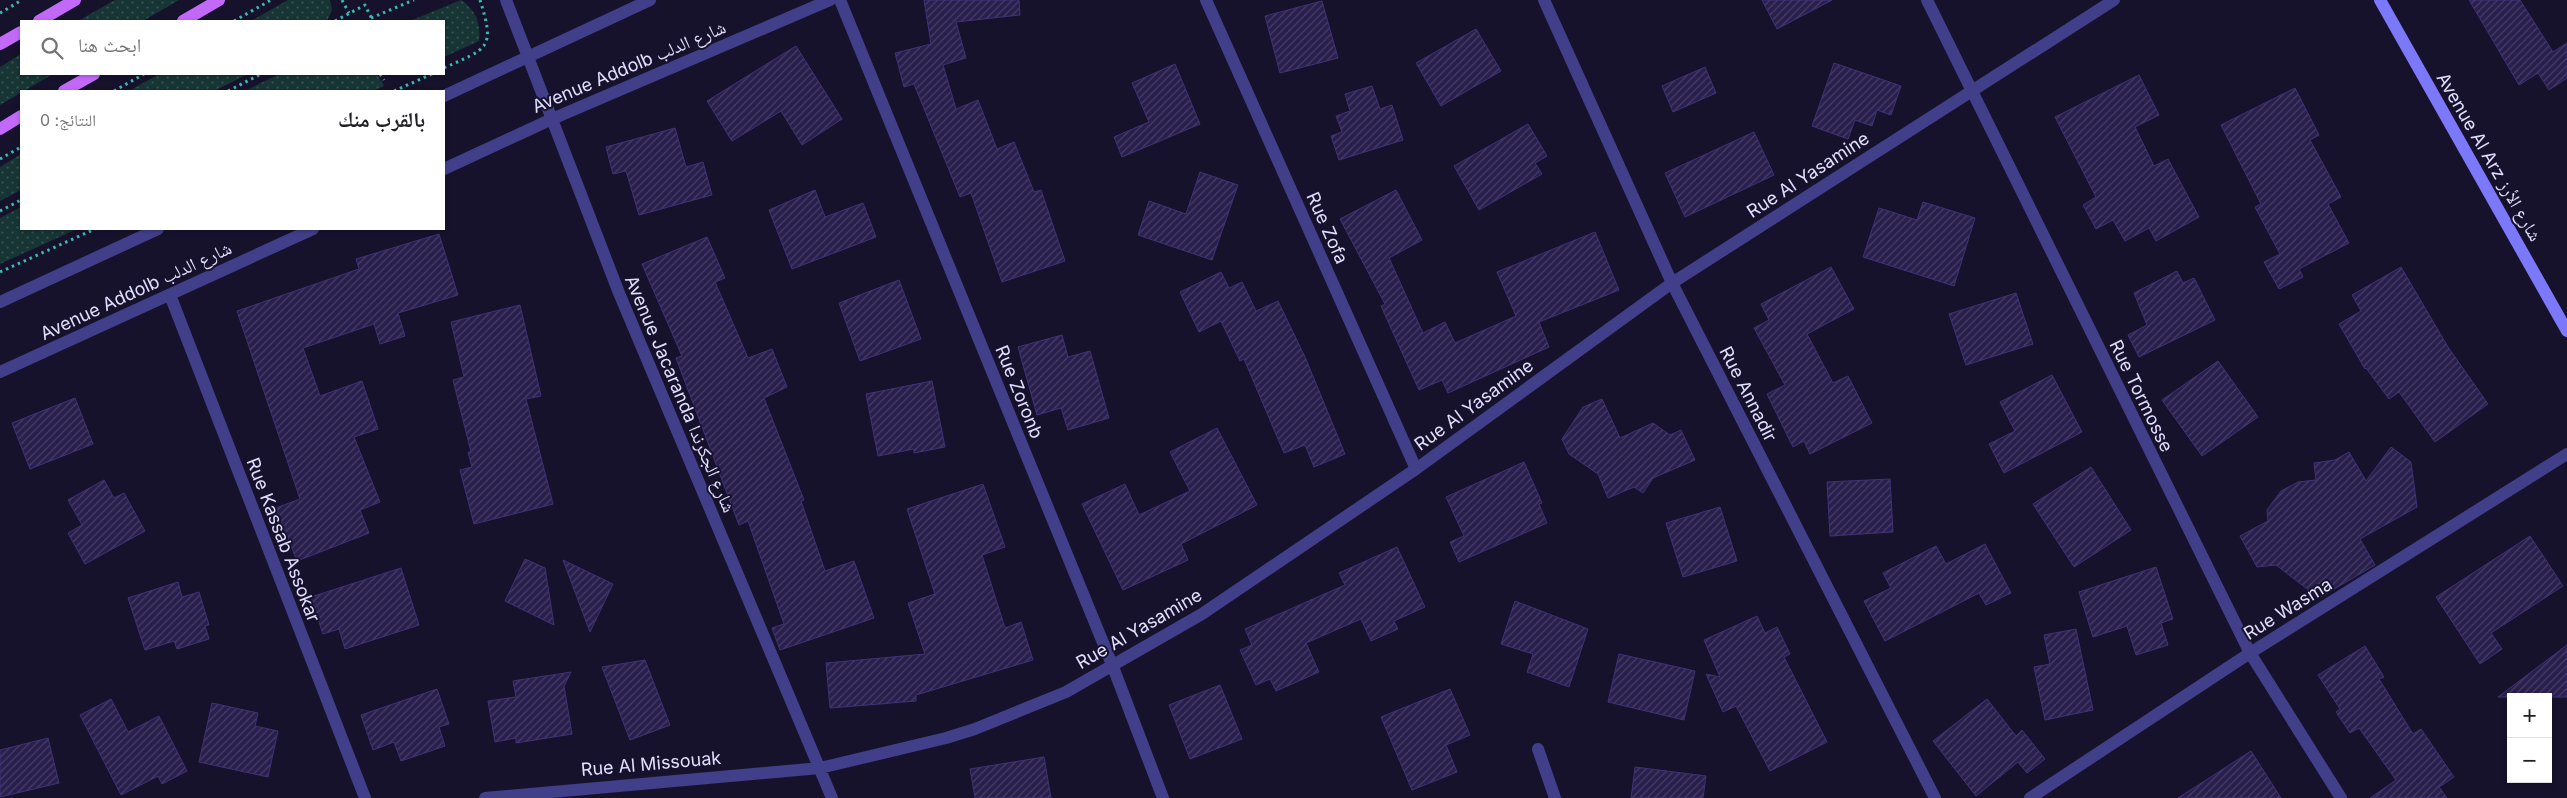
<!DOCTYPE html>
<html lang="ar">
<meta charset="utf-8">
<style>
:root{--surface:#fff;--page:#f2f2f2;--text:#202124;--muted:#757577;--line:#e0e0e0}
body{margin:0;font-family:Inter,"Noto Naskh Arabic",sans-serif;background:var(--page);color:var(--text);direction:rtl}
.controls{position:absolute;right:15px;bottom:15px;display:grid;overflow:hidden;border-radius:0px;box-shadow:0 1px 4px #0004}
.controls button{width:45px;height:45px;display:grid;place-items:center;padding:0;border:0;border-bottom:1px solid var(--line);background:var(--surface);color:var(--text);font:25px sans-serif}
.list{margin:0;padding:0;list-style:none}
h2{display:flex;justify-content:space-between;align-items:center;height:65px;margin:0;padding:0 20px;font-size:21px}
h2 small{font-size:16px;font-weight:400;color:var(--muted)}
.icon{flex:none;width:28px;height:28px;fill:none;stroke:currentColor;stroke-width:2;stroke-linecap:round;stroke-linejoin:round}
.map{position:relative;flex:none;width:2567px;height:798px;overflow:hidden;direction:ltr}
.search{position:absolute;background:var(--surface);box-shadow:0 1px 4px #0004;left:20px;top:20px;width:425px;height:55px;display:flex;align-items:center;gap:12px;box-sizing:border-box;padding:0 18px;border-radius:0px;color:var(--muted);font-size:19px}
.panel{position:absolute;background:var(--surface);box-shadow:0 1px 4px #0004;left:20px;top:90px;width:425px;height:140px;border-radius:0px;direction:rtl}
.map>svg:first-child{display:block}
.grass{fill:url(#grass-dots)}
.building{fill:url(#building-hatch);stroke:#3f3277}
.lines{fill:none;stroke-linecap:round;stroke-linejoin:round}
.path{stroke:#36bab1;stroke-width:3;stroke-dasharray:2.5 4;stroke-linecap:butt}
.street{stroke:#413f89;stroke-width:12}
.secondary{stroke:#7b79fa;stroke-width:12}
.primary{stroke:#c269fa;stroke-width:12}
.labels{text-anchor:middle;stroke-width:4;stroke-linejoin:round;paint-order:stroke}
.street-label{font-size:18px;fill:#e1defe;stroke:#17122c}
</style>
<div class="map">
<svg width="2567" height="798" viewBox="0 0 2567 798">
<defs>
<pattern id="grass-dots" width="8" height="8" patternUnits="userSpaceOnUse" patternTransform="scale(1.25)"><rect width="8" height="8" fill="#163534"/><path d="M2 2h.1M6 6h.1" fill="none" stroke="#385252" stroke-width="1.8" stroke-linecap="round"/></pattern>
<pattern id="building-hatch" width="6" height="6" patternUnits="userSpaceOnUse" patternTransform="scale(1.25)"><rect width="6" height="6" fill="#281f4c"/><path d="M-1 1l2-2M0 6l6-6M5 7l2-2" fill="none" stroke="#473f67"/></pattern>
</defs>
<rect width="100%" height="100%" fill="#17122c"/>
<path class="grass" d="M 115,0 L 179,0 L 143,21 L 78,21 Z
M 288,0 L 330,0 L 332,10 L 327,21 L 251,21 Z
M 461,0 C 476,10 481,23 479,41 L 444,57 L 444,21 L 410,21 Z
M 21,54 L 21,74 L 53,74 L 0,105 L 0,67 Z
M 159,74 L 248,74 L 214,91 L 129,91 Z
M 279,74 L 377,74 L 384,86 L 373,91 L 245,91 Z
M 21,154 L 21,190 L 0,201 L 0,167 Z
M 21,207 L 21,229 L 77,229 L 0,264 L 0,218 Z"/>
<path class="building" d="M 924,0 L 1019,0 L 1020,15 L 956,22 L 966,58 L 943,65 L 956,109 L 978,100 L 997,149 L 1014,142 L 1034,192 L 1041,190 L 1065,261 L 1002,282 L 971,193 L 960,197 L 914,84 L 904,87 L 895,53 L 931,44 Z
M 1762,0 L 1832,0 L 1777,29 Z
M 2469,0 L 2520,0 L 2553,52 L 2567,43 L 2567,78 L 2549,90 L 2538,73 L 2519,85 Z
M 1322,1 L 1338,58 L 1280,73 L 1265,16 Z
M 1476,29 L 1501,71 L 1441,106 L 1416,63 Z
M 796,46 L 842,119 L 802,145 L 781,111 L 732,141 L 707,101 Z
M 1834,63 L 1901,86 L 1891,115 L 1877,110 L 1872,126 L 1855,120 L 1848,139 L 1812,126 Z
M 1175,64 L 1200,124 L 1122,157 L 1114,137 L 1149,122 L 1132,83 Z
M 1705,67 L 1716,93 L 1673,112 L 1662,86 Z
M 2139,75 L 2159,115 L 2135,127 L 2154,166 L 2168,159 L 2199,217 L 2156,241 L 2149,228 L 2125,241 L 2113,220 L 2096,229 L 2083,205 L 2096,197 L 2055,117 Z
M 1372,86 L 1380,109 L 1392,105 L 1403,140 L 1339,160 L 1331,136 L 1342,132 L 1336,116 L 1350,111 L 1345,94 Z
M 2295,88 L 2319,135 L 2310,140 L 2341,197 L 2328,204 L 2349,243 L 2299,269 L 2303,277 L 2279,289 L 2264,262 L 2280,254 L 2255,207 L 2261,204 L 2221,125 Z
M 1528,124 L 1547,156 L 1535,163 L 1542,174 L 1479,210 L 1454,166 Z
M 675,128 L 686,167 L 703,162 L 712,195 L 639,215 L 626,171 L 613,174 L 606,147 Z
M 1754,132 L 1774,175 L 1685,217 L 1665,173 Z
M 1200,172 L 1238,185 L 1212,260 L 1138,235 L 1149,201 L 1186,214 Z
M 815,190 L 825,217 L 863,203 L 876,237 L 792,269 L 769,210 Z
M 1396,190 L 1422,240 L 1389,258 L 1423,333 L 1445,322 L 1455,343 L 1516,316 L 1497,272 L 1595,232 L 1619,290 L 1539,322 L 1549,347 L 1448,393 L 1442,380 L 1419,390 L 1381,306 L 1385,304 L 1340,219 Z
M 1923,202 L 1975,218 L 1954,286 L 1863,257 L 1879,208 L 1917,220 Z
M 439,234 L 458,295 L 398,313 L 405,336 L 380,344 L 374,324 L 303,348 L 320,396 L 362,381 L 378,429 L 354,437 L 380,502 L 360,510 L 369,533 L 297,561 L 276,508 L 300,499 L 237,311 L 359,269 L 356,259 Z
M 707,237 L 725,278 L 715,282 L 748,358 L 772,349 L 787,387 L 764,398 L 804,500 L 801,501 L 825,571 L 854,561 L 874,618 L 780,650 L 772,628 L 784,624 L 748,521 L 739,525 L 676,358 L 682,356 L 642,264 Z
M 1831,267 L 1854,309 L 1807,334 L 1833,383 L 1848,376 L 1872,423 L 1810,454 L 1804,441 L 1793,447 L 1767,394 L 1785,385 L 1754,328 L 1769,320 L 1761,304 Z
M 2401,267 L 2448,347 L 2488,404 L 2435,442 L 2399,392 L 2389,399 L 2366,368 L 2365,369 L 2339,324 L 2361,311 L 2352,295 Z
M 2177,271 L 2183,283 L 2194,278 L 2215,320 L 2139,357 L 2128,335 L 2147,325 L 2134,293 Z
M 1221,272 L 1229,288 L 1242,282 L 1256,311 L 1278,301 L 1305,357 L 1345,454 L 1314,467 L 1305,445 L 1284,453 L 1244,359 L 1240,361 L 1221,321 L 1199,332 L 1180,292 Z
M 899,280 L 921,339 L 860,361 L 839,303 Z
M 2016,293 L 2033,344 L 1966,365 L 1949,314 Z
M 520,305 L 541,396 L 526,399 L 553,504 L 474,524 L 460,470 L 472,467 L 468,452 L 471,452 L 453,380 L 464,377 L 451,322 Z
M 1062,335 L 1068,357 L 1090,351 L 1109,418 L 1068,430 L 1061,408 L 1037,415 L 1018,347 Z
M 2218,361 L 2258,417 L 2202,456 L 2162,400 Z
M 2052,375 L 2082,432 L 2004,473 L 1989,444 L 2015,431 L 2000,402 Z
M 932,381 L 945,447 L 914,453 L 914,449 L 878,456 L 866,394 Z
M 75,398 L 93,444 L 30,469 L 12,423 Z
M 1602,399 L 1620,438 L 1653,423 L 1670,435 L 1681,430 L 1695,460 L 1653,478 L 1643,493 L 1634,487 L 1608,498 L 1598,474 L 1569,454 L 1562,439 L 1583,407 Z
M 1217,428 L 1257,505 L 1181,544 L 1188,560 L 1123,590 L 1082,504 L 1125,484 L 1139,515 L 1190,491 L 1170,452 Z
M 2391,447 L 2411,462 L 2417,507 L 2360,539 L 2375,565 L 2319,598 L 2276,565 L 2257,567 L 2240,536 L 2268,521 L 2267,510 L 2281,491 L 2298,482 L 2316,480 L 2314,463 L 2335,460 L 2349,452 L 2366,481 Z
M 1524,462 L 1542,503 L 1539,504 L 1547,523 L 1459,562 L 1450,542 L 1464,536 L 1446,497 Z
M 2091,467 L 2131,530 L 2074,567 L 2033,504 Z
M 1890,479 L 1893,532 L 1830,536 L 1827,482 Z
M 104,480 L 114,498 L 124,493 L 145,531 L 85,564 L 68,533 L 82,525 L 68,500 Z
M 983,484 L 1005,547 L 982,555 L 1005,628 L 1021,622 L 1033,660 L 916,695 L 916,701 L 830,708 L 826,663 L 925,654 L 908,603 L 935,594 L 907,509 Z
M 1720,507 L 1737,561 L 1683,577 L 1666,523 Z
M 2530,536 L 2563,586 L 2491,633 L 2502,649 L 2480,664 L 2436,597 Z
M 1985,544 L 2011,593 L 1986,605 L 1979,593 L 1885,641 L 1864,601 L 1891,588 L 1883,573 L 1936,546 L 1946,564 Z
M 1397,547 L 1425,607 L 1394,621 L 1398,629 L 1371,641 L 1361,619 L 1306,643 L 1319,672 L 1276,691 L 1270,679 L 1256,685 L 1240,650 L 1252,645 L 1245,629 L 1345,585 L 1339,573 Z
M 525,559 L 545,568 L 554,625 L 505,601 Z
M 563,560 L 613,584 L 590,632 Z
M 2156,567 L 2173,619 L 2161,623 L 2168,645 L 2136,655 L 2127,626 L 2093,637 L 2079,592 Z
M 401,568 L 419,625 L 345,649 L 339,629 L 323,634 L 311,597 Z
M 178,582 L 182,597 L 199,592 L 209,625 L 205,626 L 209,639 L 177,649 L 174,641 L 145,650 L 128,598 Z
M 1515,601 L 1588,629 L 1569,687 L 1527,672 L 1533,654 L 1501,644 Z
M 1757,616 L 1765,633 L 1777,627 L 1790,654 L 1784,657 L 1827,742 L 1770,771 L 1736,706 L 1723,712 L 1706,674 L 1720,677 L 1704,640 Z
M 2076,629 L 2093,710 L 2045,720 L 2034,667 L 2050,664 L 2044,635 Z
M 2567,645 L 2567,697 L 2498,697 Z
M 2365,646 L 2384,677 L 2379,679 L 2413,734 L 2421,729 L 2454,777 L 2439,787 L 2447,798 L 2370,798 L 2396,780 L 2359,728 L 2350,733 L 2336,712 L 2340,709 L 2318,675 Z
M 1619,654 L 1695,671 L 1684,720 L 1608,702 Z
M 645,660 L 670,725 L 630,740 L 602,667 Z
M 571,672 L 564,686 L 572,734 L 516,743 L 516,738 L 495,742 L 488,701 L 516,697 L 513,681 Z
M 1220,685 L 1242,739 L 1190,759 L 1169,705 Z
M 437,689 L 449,724 L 439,727 L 445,746 L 401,761 L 394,742 L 373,750 L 361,715 Z
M 1450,689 L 1470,735 L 1446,745 L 1457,772 L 1412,790 L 1381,717 Z
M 111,699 L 128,732 L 159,716 L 187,771 L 162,784 L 158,776 L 121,795 L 80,715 Z
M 1987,699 L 2016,736 L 2022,730 L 2045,759 L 2027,773 L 2018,762 L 1976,796 L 1933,741 Z
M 212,703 L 258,713 L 255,726 L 278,731 L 268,777 L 199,762 Z
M 48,738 L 59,783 L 0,797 L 0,750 Z
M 2251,751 L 2281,798 L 2178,798 Z
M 1044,757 L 1051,798 L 975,798 L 970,769 Z
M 1635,767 L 1706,776 L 1703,798 L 1631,798 Z"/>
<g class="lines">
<path class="path" d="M 342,0 L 349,13
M 0,13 L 22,0
M 371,18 L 414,0
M 234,21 L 271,0
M 335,21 L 365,5 L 373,21
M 444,68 C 487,48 496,50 480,0
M 380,74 L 384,80
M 114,91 L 144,74
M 228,91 L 261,74
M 394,91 L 432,74
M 0,159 L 21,147
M 0,211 L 21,200
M 0,272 L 95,229"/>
<path class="street" d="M 506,0 L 619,293 L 832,798
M 840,0 L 1113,667 L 1163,798
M 1206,0 L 1416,469
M 1544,0 L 1672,283 L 1935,798
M 1927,0 L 2250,653 L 2341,798
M 444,96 L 650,0
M 444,169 L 552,119 L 830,0
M 170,295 L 365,798
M 0,302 L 158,229
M 0,372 L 313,229
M 1538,749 L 1555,798
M 485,798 L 820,768 L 946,738 L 975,729 L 1066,692 L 1202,614 L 1416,469 L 1672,283 L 2114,0
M 2030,798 L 2250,653 L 2567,454"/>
<path class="secondary" d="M 2380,0 L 2567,331"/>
<path class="primary" d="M 39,21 L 75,0
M 183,21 L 219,0
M 0,44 L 21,32
M 64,91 L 94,74
M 0,129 L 21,116"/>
</g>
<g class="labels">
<g class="street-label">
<text transform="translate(629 67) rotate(-23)" y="6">Avenue Addolb شارع الدلب</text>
<text transform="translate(2489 157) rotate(60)" y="6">Avenue Al Arz شارع الأرز</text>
<text transform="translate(1808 175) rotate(-33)" y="6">Rue Al Yasamine</text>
<text transform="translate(1327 228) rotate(66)" y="6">Rue Zofa</text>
<text transform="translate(136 291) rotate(-25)" y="6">Avenue Addolb شارع الدلب</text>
<text transform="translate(1019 392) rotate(68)" y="6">Rue Zoronb</text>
<text transform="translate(680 394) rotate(67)" y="6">Avenue Jacaranda شارع الجكرندا</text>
<text transform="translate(1748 394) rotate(63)" y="6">Rue Annadir</text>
<text transform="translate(2141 396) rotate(64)" y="6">Rue Tormosse</text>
<text transform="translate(1474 405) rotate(-36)" y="6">Rue Al Yasamine</text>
<text transform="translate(283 540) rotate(69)" y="6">Rue Kassab Assokar</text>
<text transform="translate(2288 609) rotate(-32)" y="6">Rue Wasma</text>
<text transform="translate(1139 629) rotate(-30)" y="6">Rue Al Yasamine</text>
<text transform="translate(651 764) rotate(-5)" y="6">Rue Al Missouak</text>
</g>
</g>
</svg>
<div class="controls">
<button>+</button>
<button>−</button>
</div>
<div class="search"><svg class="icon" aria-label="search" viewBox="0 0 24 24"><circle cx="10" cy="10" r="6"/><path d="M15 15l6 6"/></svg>ابحث هنا</div>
<section class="panel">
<h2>بالقرب منك<small>النتائج: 0</small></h2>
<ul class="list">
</ul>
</section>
</div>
